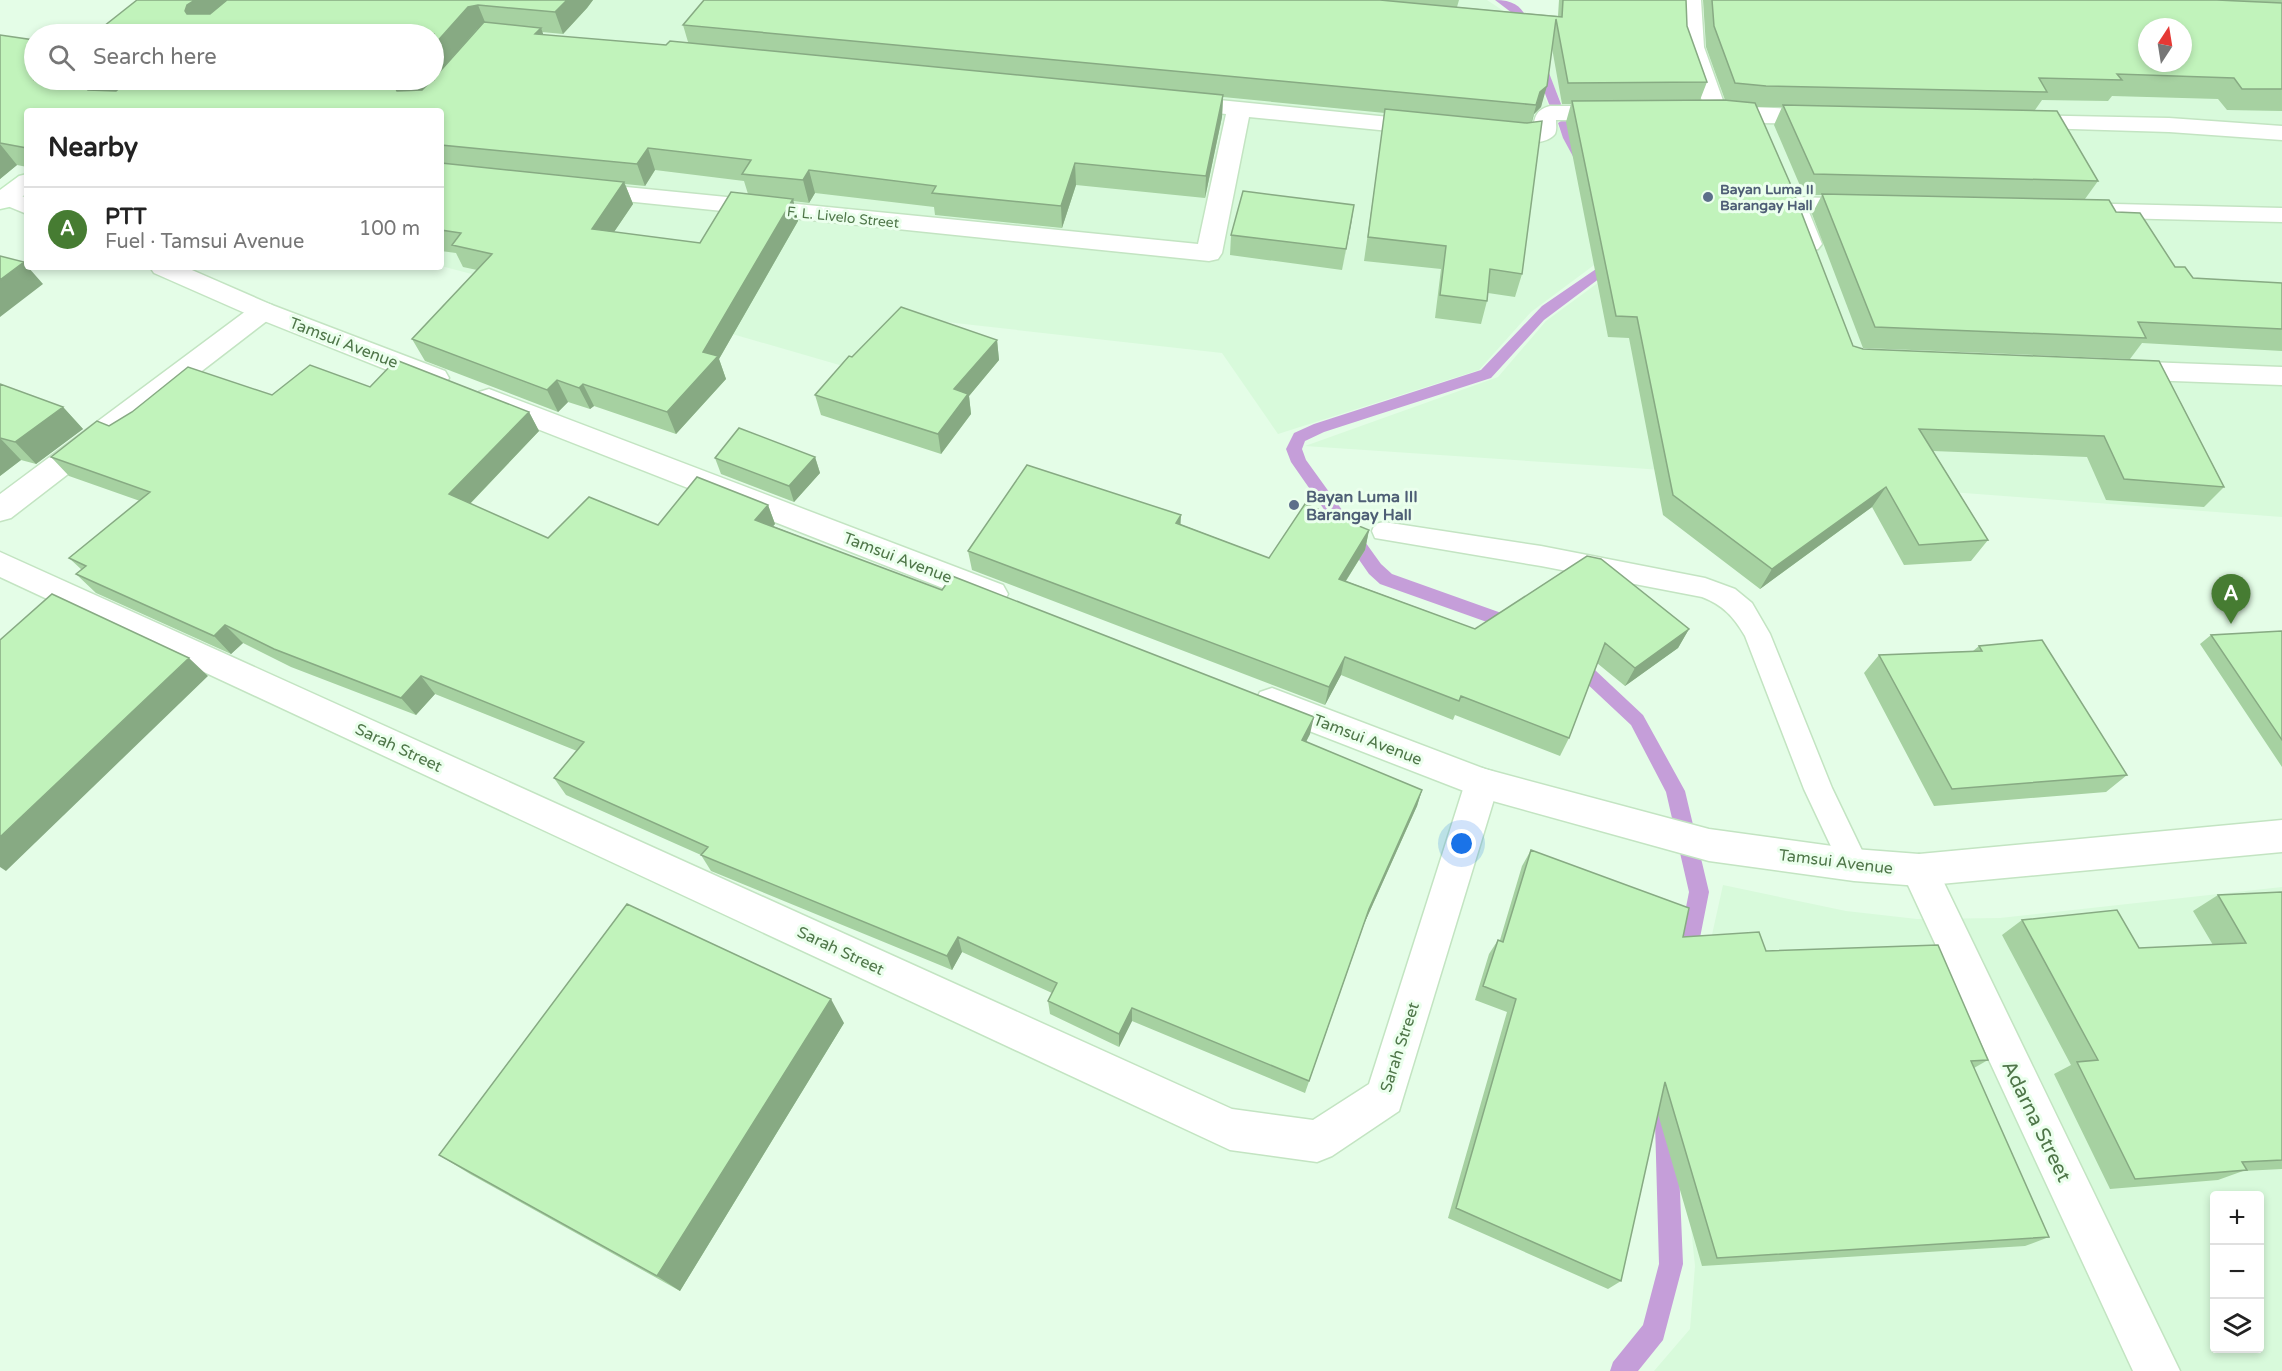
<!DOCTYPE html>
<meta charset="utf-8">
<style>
:root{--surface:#fff;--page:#f6f6f6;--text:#222;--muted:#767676;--line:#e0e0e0;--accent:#467c32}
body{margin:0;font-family:"Varela Round",sans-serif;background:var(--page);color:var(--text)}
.controls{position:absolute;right:18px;bottom:18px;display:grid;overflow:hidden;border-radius:6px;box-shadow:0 3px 9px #0003}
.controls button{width:54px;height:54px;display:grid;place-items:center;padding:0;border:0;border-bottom:2px solid var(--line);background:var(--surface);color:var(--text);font:30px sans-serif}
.compass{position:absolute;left:2138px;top:18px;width:54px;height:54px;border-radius:50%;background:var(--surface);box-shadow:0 3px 9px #0003;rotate:12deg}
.you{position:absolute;left:1462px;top:844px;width:21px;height:21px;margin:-15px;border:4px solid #fff;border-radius:50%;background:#1a73e8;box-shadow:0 0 0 9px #1a73e833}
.badge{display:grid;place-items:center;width:39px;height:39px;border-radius:50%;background:var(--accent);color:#fff;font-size:20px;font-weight:700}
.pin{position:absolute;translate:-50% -50px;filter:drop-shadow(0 2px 3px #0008)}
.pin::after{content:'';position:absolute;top:32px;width:21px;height:18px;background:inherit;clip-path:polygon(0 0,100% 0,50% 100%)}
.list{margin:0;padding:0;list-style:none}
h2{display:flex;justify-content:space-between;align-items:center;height:78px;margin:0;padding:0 24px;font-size:26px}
h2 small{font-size:20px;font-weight:400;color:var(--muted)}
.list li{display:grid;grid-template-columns:39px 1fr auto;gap:18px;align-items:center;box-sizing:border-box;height:84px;padding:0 24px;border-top:2px solid var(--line)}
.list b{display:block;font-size:22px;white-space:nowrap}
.list p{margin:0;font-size:20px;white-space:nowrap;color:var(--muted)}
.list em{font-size:20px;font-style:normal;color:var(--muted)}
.icon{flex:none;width:33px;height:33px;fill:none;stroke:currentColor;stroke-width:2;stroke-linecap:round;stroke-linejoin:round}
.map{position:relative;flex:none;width:2282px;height:1371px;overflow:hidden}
.search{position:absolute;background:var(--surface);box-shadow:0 3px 9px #0003;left:24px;top:24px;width:420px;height:66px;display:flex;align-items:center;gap:15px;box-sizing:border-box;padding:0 21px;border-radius:33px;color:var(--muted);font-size:22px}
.panel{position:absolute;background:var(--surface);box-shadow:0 3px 9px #0003;left:24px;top:108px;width:420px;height:162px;border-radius:6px}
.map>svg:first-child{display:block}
.residential{fill:#d8fadb;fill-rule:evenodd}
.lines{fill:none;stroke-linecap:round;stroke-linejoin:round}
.stream{fill:#c59ed9;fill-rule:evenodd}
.service-casing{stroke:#c3e4c2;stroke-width:3}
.minor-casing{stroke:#c3e4c2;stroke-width:3}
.tertiary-casing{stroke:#c3e4c2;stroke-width:3}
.secondary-casing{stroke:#c0e9bf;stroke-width:3}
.service{fill:#fff;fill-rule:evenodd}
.minor{fill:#fff;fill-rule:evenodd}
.tertiary{fill:#fff;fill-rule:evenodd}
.secondary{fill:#fff;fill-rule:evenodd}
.wall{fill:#a6d1a1;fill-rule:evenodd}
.shaded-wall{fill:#87aa83}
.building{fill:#c1f3bb;stroke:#87aa83;stroke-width:1.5;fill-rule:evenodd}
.service-dot{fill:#5c6f8a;stroke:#ebffed;stroke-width:2}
.labels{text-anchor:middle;stroke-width:6;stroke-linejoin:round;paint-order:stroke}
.far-service-label{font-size:14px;font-weight:bold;fill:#4e5e75;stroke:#ebffed;text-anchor:start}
.far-street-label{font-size:14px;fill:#4f7649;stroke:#ebffed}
.street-label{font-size:16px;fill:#4f7649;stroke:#ebffed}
.service-label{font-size:16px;font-weight:bold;fill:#4e5e75;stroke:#ebffed;text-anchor:start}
.near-street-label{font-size:20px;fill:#4f7649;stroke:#ebffed}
</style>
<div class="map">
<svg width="2282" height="1371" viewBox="0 0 2282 1371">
<rect width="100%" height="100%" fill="#e4fde7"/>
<path class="residential" d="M 413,0 L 1487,0 L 1505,12 L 1565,141 L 1589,186 L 1613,251 L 1531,312 L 1479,370 L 1278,434 L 1222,353 L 901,317 L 860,371 L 667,315 L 521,287 L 441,266 L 441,111 L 299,111 L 434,80 L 434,34 Z
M 1541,47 L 2282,66 L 2282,517 L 1634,468 L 1305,446 L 1498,377 L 1546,321 L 1633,257 L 1563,107 L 1547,70 Z
M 1723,885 L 1846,911 L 1917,919 L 2000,918 L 2282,887 L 2282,1371 L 1654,1371 L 1690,1329 L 1695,1266 L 1677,1093 ZM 2214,1196 L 2260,1196 L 2260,1348 L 2214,1348 Z"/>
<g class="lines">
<path class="stream" d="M 1495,0 C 1521,0 1526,13 1533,35 L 1531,37 L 1523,37 L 1516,16 Z
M 1538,56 L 1544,60 L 1561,104 L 1559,107 L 1551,107 L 1549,104 L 1532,60 Z
M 1564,119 L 1570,123 L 1575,138 L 1587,159 L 1586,162 L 1576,162 L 1563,138 L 1558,123 Z
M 1615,256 L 1620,257 L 1622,260 L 1620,263 L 1544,320 L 1491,378 L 1324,432 L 1305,441 L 1302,449 L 1306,460 L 1381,564 L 1392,574 L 1521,620 L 1524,625 L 1521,630 L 1515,632 L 1380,584 L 1369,574 L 1291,462 L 1286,449 L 1294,433 L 1314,424 L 1481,370 L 1542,306 Z
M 1574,654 L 1580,656 L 1643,715 L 1685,791 L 1709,892 L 1696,958 L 1693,965 L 1686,968 L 1679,965 L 1676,958 L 1689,892 L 1666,792 L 1631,725 L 1568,666 L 1565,661 L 1568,656 Z
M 1666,1111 L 1674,1114 L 1677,1122 L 1683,1264 L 1663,1340 L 1638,1371 L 1610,1371 L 1613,1362 L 1643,1325 L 1659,1264 L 1655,1122 L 1658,1114 Z"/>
<defs>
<path id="service" d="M 1384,522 L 1541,546 L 1705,578 L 1735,589 L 1752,603 L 1770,634 L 1832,788 L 1869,865 L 1864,874 L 1854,878 L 1844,874 L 1804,789 L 1745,636 C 1734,617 1723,605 1702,597 L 1541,566 L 1375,538 L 1372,531 L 1375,524 Z"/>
<path id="minor" d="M 1681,0 L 1701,0 L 1704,47 L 1725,106 L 1822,110 L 1830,112 L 1833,117 L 1830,122 L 1822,124 L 1757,123 L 1708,117 L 1682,47 Z
M 1179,96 L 1429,121 L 1437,123 L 1440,128 L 1437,133 L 1429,135 L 1249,117 L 1222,253 L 1218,259 L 1209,261 L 586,197 L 578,195 L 574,190 L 578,185 L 586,183 L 1198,244 L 1226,114 L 1171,108 L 1168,103 L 1171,98 Z
M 1550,106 L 1612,106 L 1620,108 L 1623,113 L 1620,118 L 1612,120 L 1556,120 C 1556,125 1557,129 1555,134 C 1545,148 1502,143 1487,139 L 1483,134 L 1487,129 L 1495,127 L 1533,129 C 1535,116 1536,110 1550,106 Z
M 2020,115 L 2169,118 L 2282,126 L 2282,140 L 2169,132 L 2012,127 L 2009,122 L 2012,117 Z
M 1794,197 L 1862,199 L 1871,201 L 1874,206 L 1871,211 L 1862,213 L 1809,212 L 1822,244 L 1818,249 L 1809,252 L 1800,249 L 1796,244 L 1782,204 L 1785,199 Z
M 2073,203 L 2282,208 L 2282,222 L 2073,217 L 2064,215 L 2061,210 L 2064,205 Z
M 263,302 L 272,305 L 276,311 L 272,317 L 11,518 L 0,521 L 0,494 L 254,305 Z
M 2119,361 L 2282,367 L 2282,385 L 2119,379 L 2109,377 L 2105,370 L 2109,363 Z
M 0,552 L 1232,1109 L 1313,1120 L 1369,1084 L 1465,783 L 1470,772 L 1482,768 L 1494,772 L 1499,783 L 1399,1111 L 1332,1156 L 1317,1162 L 1230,1150 L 0,577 Z
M 1919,854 L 1932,858 L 2180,1371 L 2133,1371 L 1901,870 L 1906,858 Z"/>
<path id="tertiary" d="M 6,190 L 27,198 L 27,214 L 0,203 L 0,191 Z
M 150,267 L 185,267 L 272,305 L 445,371 L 449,378 L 445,385 L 435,387 L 425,385 L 254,317 L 154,273 Z
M 489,389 L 1003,585 L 1008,594 L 1003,603 L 992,606 L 981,603 L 479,406 L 475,399 L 479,392 Z
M 1272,688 L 1485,769 L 1709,829 L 1854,849 L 1919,854 L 2282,820 L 2282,852 L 1919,886 L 1854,881 L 1709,861 L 1482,798 L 1260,712 L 1255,702 L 1260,692 Z"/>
<path id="secondary" d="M 27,174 L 27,193 L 9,207 L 0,209 L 0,190 L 19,176 Z"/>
</defs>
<use href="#service" class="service-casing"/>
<use href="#minor" class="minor-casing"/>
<use href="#tertiary" class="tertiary-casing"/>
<use href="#secondary" class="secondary-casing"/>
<use href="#service" class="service"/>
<use href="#minor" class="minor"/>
<use href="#tertiary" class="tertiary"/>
<use href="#secondary" class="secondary"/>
</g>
<path class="wall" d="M 137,0 L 593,0 L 587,8 L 563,34 L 542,32 L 543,35 L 666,45 L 688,42 L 683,25 L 704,0 L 1459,0 L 1457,7 L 1558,16 L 1559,0 L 1686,0 L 1687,26 L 1707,82 L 1700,100 L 1725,100 L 1706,47 L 1703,0 L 2282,0 L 2282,111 L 2227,110 L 2218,99 L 2112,96 L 2108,101 L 2042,100 L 2035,110 L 2098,181 L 2085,199 L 2116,212 L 2175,267 L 2193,278 L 2282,283 L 2282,351 L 2142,343 L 2130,359 L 1863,348 L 1812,214 L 1822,195 L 1804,195 L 1774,125 L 1782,107 L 1757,107 L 1853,346 L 1863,349 L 2159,361 L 2224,487 L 2204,507 L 2106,500 L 2087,457 L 1933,451 L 1988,540 L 1971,561 L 1904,565 L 1872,507 L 1760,589 L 1663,515 L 1629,338 L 1608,337 L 1566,122 L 1571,104 L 1562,104 L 1552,48 L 1541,107 L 1534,114 L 1532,123 L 1522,274 L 1515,297 L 1488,293 L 1487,301 L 1481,324 L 1435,318 L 1441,269 L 1364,261 L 1385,113 L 1223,97 L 1222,117 L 1205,198 L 1076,185 L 1062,228 L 935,215 L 934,207 L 815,193 L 809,203 L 793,201 L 798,221 L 719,359 L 726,379 L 676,434 L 594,406 L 590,409 L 568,402 L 558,412 L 425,361 L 412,339 L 477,270 L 463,267 L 456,253 L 441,251 L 441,111 L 27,111 L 27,167 L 17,165 L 0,179 L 0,35 L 34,80 L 434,80 ZM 478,28 L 453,56 L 477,29 ZM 655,170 L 744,181 L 748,194 L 700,243 L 614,232 L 633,204 L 625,184 L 645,186 Z
M 1354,205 L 1342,270 L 1230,255 L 1231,235 Z
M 997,340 L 999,360 L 969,396 L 971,414 L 941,454 L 821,415 L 815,395 L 852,357 Z
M 0,384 L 63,407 L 83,429 L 36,464 L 21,460 L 0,476 Z
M 370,387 L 529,412 L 539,431 L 470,504 L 548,538 L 658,525 L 768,505 L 775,524 L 773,526 L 1310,734 L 1306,742 L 1422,790 L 1417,806 L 1364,924 L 1305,1093 L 1132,1021 L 1119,1047 L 1050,1014 L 1048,1001 L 1052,993 L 962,952 L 952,970 L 711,871 L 701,855 L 566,795 L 554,778 L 577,751 L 435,694 L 416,715 L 291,667 L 243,643 L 231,654 L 96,593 L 76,574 L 82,570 L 69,558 L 140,501 L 69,476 L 51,457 L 109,426 L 272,395 Z
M 815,457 L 820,473 L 794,502 L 721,474 L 715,458 Z
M 1180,524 L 1269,558 L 1369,530 L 1365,550 L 1346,581 L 1475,629 L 1689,629 L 1678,648 L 1625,686 L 1597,663 L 1569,738 L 1560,756 L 1455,715 L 1453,720 L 1341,675 L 1325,705 L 972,570 L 968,551 Z
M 2282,631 L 2282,767 L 2200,644 L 2211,635 Z
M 1979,646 L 2127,775 L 2106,792 L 1934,806 L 1864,673 L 1879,655 L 1973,651 Z
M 1531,850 L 1683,937 L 1766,951 L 1988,1060 L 1974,1068 L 2049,1237 L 2025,1246 L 1702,1266 L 1658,1114 L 1621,1281 L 1608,1289 L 1448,1218 L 1507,1012 L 1475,1000 L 1489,954 L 1498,940 L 1500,940 L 1522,866 Z
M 2282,892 L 2282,1169 L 2243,1171 L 2218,1180 L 2110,1189 L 2054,1074 L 2071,1065 L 2002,935 L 2022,920 L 2139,948 L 2213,945 L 2193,911 L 2218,895 Z
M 844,1023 L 680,1291 L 470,1174 L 439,1155 Z"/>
<path class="shaded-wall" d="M 195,0 L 235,0 L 198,33 L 185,11 L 187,5 Z
M 567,0 L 593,0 L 587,8 L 563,34 L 555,12 Z
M 478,5 L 487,27 L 477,29 L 434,78 L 434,45 L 468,7 Z
M 541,28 L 549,50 L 535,34 Z
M 97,80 L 139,80 L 104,109 L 88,90 L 88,87 Z
M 402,80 L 433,80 L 406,110 L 395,87 Z
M 1547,86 L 1541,107 L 1534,114 L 1530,127 L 1540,92 Z
M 1223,95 L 1222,117 L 1205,198 L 1206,176 Z
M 0,144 L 17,165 L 0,179 Z
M 648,148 L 655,170 L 645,186 L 637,164 Z
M 1075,163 L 1076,185 L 1062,228 L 1061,206 Z
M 809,170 L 815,193 L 809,203 L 803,180 Z
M 624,182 L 633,204 L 601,251 L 592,229 Z
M 793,199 L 798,221 L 719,359 L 726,379 L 676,434 L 667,412 Z
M 1354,205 L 1351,225 L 1342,270 L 1346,249 Z
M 24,262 L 27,267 L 28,267 L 43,284 L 0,317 L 0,280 Z
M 997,340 L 999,360 L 969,396 L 971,414 L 941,454 L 938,434 L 954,389 Z
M 557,380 L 568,402 L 558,412 L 547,390 Z
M 583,384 L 594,406 L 590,409 L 579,388 Z
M 63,407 L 83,429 L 36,464 L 15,442 Z
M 529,412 L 539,431 L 461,513 L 449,494 Z
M 0,438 L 21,460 L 0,476 Z
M 815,457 L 820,473 L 794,502 L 789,486 Z
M 1886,487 L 1872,507 L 1760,589 L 1772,569 Z
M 768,505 L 775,524 L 762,539 L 755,520 Z
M 1181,515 L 1180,535 L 1176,523 Z
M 1369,530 L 1365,550 L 1335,598 L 1339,579 Z
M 225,625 L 243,643 L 231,654 L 214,636 Z
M 1689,629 L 1678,648 L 1625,686 L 1635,668 Z
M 1345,657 L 1341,675 L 1325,705 L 1329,687 Z
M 189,658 L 208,676 L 6,871 L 0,867 L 0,837 Z
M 421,676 L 435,694 L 416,715 L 401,698 Z
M 1314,717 L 1310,734 L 1298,757 L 1302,740 Z
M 1422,790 L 1417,806 L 1364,924 L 1305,1093 L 1369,909 Z
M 958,937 L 962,952 L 952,970 L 947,956 Z
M 831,999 L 844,1023 L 680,1291 L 657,1276 Z
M 1132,1008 L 1132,1021 L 1119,1047 L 1119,1034 Z"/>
<path class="building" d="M 137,0 L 195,0 L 187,5 L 185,11 L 187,14 L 210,14 L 227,0 L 567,0 L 555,12 L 478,5 L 468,7 L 434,45 L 434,34 L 94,34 Z
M 704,0 L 1380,0 L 1562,17 L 1563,0 L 1686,0 L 1687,26 L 1707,82 L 1568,83 L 1556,19 L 1547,86 L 1540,92 L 1536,105 L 683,25 Z
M 1712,0 L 2217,0 L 2282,3 L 2282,89 L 2242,89 L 2234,78 L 2117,74 L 2122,80 L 2039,78 L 2047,92 L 1766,86 L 1735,83 L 1714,26 ZM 2147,27 L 2183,27 L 2183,63 L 2147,63 Z
M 484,22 L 541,28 L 535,34 L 666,45 L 670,41 L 1223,95 L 1206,176 L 1075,163 L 1061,206 L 932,193 L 936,186 L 809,170 L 803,180 L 742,174 L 751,160 L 648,148 L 637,164 L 441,145 L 441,111 L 27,111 L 27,148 L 0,143 L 0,35 L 34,40 L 34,80 L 97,80 L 88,87 L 88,90 L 116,91 L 129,80 L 402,80 L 395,87 L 397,91 L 422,90 L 432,80 L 434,80 L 434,78 Z
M 1724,100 L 1755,103 L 1790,183 L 1853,346 L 1863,349 L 2159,361 L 2224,487 L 2124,479 L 2104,436 L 1919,429 L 1988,540 L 1919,545 L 1886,487 L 1772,569 L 1673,495 L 1637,317 L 1616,316 L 1572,101 Z
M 1783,105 L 2057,111 L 2098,181 L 1814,174 Z
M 1385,109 L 1527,123 L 1542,121 L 1522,274 L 1490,269 L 1487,301 L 1440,295 L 1446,246 L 1368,237 Z
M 441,163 L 624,182 L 592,229 L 700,243 L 731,192 L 793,199 L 703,352 L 718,356 L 667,412 L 583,384 L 579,388 L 557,380 L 547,390 L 412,339 L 492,254 L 452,245 L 461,233 L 441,230 Z
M 1243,191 L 1354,205 L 1346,249 L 1231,235 Z
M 1822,194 L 2109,200 L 2116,212 L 2140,213 L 2175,267 L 2185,267 L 2193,278 L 2282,283 L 2282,329 L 2138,322 L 2146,338 L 1875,327 Z
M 0,256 L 24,262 L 0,280 Z
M 901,307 L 997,340 L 954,389 L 968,394 L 938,434 L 815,395 L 849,356 L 852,357 Z
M 396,360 L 529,412 L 449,494 L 548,538 L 589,497 L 658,525 L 697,477 L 768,505 L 755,520 L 942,590 L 952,576 L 1314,717 L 1302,740 L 1422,790 L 1369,909 L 1309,1081 L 1132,1008 L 1119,1034 L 1048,1001 L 1057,983 L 958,937 L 947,956 L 701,855 L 708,847 L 554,778 L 584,742 L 421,676 L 401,698 L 274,649 L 225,625 L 214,636 L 76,574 L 86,566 L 69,558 L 150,492 L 51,457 L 97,421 L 109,426 L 132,412 L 188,367 L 272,395 L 310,365 L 370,387 Z
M 0,384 L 63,407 L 15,442 L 0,438 Z
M 739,428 L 815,457 L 789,486 L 715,458 Z
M 1027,465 L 1181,515 L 1176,523 L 1269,558 L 1305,504 L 1369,530 L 1339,579 L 1475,629 L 1587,556 L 1601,559 L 1689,629 L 1635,668 L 1605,643 L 1569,738 L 1461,696 L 1459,701 L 1345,657 L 1329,687 L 968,551 Z
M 52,594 L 189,658 L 0,837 L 0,640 Z
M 2282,631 L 2282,740 L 2211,635 Z
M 2042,640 L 2127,775 L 1952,789 L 1879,655 L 1982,651 L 1979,646 Z
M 1531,850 L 1689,908 L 1683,937 L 1759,932 L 1766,951 L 1938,945 L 1988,1060 L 1971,1061 L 2049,1237 L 1717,1258 L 1665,1082 L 1621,1281 L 1456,1208 L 1516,999 L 1483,986 L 1498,940 L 1503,942 Z
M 2282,892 L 2282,1160 L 2242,1162 L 2247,1170 L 2135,1179 L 2077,1062 L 2098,1060 L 2022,920 L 2117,910 L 2139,948 L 2246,943 L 2218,895 Z
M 627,904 L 831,999 L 657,1276 L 439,1155 Z"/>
<g class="service-dot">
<circle cx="1708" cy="197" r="6"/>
<circle cx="1294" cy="505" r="6"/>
</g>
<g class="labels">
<g class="far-service-label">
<text x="1720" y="194">Bayan Luma II<tspan x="1720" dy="16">Barangay Hall</tspan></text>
</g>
<g class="far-street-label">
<text transform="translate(843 217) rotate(6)" y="5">F. L. Livelo Street</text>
</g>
<g class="street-label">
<text transform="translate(344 342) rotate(21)" y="6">Tamsui Avenue</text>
<text transform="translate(898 557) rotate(21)" y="6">Tamsui Avenue</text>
<text transform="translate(1368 739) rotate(21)" y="6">Tamsui Avenue</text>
<text transform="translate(399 747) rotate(25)" y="6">Sarah Street</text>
<text transform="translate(1836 861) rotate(7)" y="6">Tamsui Avenue</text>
<text transform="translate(841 950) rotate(25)" y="6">Sarah Street</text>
<text transform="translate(1399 1047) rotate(-72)" y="6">Sarah Street</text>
</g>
<g class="service-label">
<text x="1306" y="502">Bayan Luma III<tspan x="1306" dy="18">Barangay Hall</tspan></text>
</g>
<g class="near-street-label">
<text transform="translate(2037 1121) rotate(64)" y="7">Adarna Street</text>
</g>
</g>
</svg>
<div class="controls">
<button>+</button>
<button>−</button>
<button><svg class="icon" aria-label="layers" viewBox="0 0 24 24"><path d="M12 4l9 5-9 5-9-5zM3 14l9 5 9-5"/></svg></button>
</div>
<svg class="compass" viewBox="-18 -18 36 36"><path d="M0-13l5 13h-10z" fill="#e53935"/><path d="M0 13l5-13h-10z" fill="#767676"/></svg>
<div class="you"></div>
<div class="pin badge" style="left:2231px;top:624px">A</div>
<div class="search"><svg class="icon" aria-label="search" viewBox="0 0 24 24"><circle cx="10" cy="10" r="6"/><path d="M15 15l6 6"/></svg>Search here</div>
<section class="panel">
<h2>Nearby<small></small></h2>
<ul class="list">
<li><span class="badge">A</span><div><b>PTT</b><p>Fuel · Tamsui Avenue</p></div><em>100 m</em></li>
</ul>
</section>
</div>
